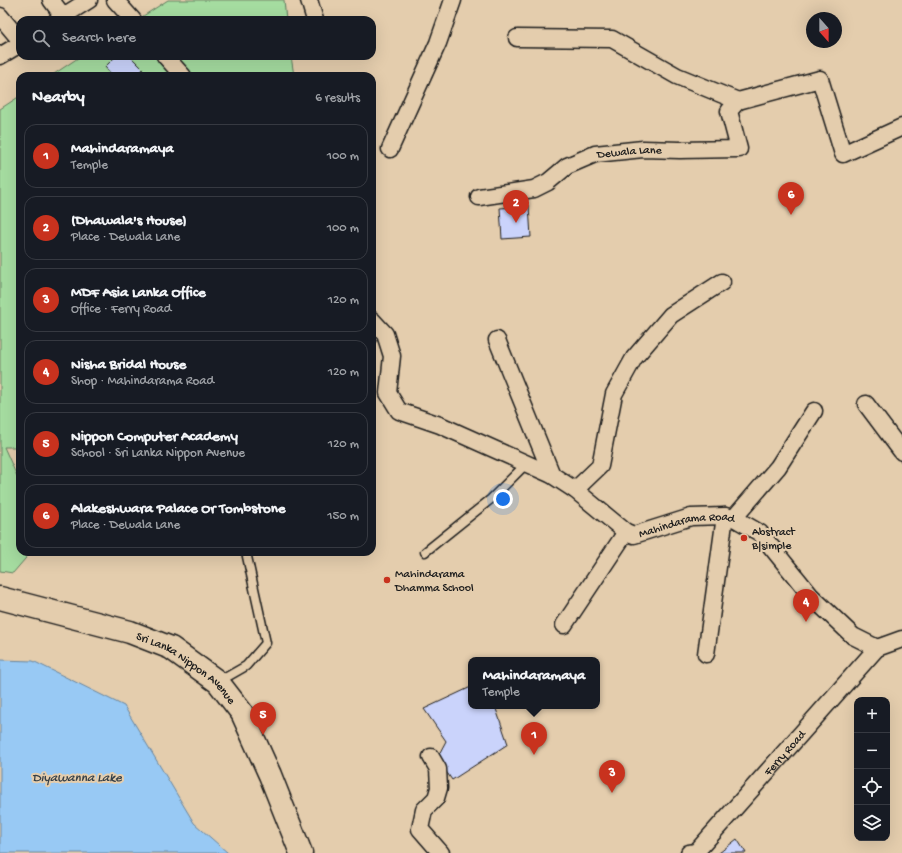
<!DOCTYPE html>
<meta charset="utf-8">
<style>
:root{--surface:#171b24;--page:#20242c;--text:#f1f3f6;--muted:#9ea1a6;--line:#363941;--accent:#c8321e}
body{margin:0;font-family:"Gochi Hand",sans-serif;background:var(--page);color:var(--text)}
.controls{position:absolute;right:12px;bottom:12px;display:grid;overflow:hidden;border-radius:8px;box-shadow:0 4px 16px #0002}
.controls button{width:36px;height:36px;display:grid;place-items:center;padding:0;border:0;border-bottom:1px solid var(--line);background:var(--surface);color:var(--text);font:20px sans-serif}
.compass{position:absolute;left:806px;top:12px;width:36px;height:36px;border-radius:50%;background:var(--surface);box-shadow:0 4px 16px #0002;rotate:159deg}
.you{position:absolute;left:503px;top:499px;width:14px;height:14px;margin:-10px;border:3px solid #fff;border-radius:50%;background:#1a73e8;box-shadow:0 0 0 6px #1a73e833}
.badge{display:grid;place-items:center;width:26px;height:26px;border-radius:50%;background:var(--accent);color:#fff;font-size:13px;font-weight:700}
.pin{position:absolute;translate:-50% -33px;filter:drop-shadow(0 1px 2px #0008)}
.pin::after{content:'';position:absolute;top:21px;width:14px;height:12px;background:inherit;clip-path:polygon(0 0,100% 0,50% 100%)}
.popup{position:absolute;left:468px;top:657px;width:132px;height:52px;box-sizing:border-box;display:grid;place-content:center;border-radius:8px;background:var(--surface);filter:drop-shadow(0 1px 3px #0005);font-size:13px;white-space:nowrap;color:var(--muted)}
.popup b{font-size:15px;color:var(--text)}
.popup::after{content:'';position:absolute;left:50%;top:100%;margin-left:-8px;border:8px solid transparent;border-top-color:var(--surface)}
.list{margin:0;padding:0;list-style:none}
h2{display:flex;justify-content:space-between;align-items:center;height:52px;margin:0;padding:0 16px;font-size:17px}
h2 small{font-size:13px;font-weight:400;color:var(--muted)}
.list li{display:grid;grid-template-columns:26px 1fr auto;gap:12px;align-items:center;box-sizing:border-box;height:64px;margin:0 8px 8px;padding:0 8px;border:1px solid var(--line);border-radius:12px}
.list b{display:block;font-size:15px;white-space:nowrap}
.list p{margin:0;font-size:13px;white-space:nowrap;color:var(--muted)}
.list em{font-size:13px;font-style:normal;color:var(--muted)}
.icon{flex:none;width:22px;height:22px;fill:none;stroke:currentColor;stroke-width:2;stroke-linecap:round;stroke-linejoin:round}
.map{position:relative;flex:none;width:902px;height:853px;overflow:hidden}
.search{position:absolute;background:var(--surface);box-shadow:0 4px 16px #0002;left:16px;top:16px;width:360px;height:44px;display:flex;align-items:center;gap:10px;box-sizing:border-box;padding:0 14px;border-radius:12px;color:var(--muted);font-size:15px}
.panel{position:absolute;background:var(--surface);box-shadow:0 4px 16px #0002;left:16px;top:72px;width:360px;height:484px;border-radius:12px}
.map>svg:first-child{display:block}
.green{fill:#a5dca0;stroke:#607c5e}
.water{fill:#98c9f4;stroke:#66849e}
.building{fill:#cad3fb;stroke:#1c1c1c}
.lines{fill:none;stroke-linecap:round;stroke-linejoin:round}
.lane-casing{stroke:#1c1c1c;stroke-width:11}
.street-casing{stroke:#1c1c1c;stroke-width:19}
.secondary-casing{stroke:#1c1c1c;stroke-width:25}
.lane{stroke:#e4cdad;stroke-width:8}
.street{stroke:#e4cdad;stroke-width:16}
.secondary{stroke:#e4cdad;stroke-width:22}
.poi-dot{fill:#c8321e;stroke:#e4cdad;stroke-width:1.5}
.labels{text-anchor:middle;stroke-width:4;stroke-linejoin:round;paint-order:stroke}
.street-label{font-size:12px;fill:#1c1c1c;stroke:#e4cdad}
.poi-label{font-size:12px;fill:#1c1c1c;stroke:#e4cdad;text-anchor:start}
.water-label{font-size:13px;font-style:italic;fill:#353f47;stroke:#e4cdad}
</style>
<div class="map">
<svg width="902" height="853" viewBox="0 0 902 853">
<rect width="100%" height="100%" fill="#e4cdad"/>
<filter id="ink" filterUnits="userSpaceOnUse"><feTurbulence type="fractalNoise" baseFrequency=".025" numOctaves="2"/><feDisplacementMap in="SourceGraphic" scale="8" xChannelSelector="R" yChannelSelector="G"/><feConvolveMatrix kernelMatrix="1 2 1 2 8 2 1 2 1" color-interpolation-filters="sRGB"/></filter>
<g filter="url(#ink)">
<path class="green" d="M 168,0 L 284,0 L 286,20 L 137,20 Z
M 81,56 L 291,56 L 294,76 L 51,76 Z
M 20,96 L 20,447 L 4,447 L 20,483 L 20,552 L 31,552 L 13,573 L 0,571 L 0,109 Z"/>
<path class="water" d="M 0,660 L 33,661 L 124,706 L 194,823 L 228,853 L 0,853 Z"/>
<path class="building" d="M 116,56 L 130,56 L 143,69 L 137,76 L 113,76 L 105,67 Z
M 529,206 L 531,237 L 502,239 L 500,208 Z
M 471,687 L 471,706 L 495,706 L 508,744 L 452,780 L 437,758 L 446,741 L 424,709 Z
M 737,839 L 746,853 L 719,853 Z"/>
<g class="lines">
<defs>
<path id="lane" d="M 425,552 L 491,499 L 526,464
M 218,682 L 246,666 L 266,643 L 246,552"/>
<g id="street">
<path d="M 51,0 L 63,16"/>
<path d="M 115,0 L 133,20"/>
<path d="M 309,0 L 315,20"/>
<path d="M 0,16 L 20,40"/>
<path d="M 57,20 L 89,0"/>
<path d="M 517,38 L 612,39 L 677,76 L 738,101 L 820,79 L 843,154 L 902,127"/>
<path d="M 0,56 L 20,44"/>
<path d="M 165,56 L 183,76"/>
<path d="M 390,149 L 438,43 L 453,0"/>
<path id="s1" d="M 479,197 L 534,189 L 548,182 L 567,166 L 595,154 L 643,149 L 680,150 L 739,149 L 729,111 L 738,101"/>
<path id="s2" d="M 372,320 L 385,334 L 392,356 L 388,393 L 399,411 L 440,425 L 552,475 L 575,490 L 626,532 L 634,535 L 691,517 L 725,516 L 734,518 L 760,533 L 811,596 L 853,636 L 877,648 L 902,639"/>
<path d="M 497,340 L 552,475"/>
<path d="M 866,404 L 902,452"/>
<path d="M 575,490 L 600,466 L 614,394 L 634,358 L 671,315 L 722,282"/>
<path d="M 734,518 L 778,467 L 814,411"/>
<path d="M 564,625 L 626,532"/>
<path d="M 706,654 L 725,516"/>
<path d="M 431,757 L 438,769 L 439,788 L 436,798 L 424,810 L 420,829 L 441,853"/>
<path id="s3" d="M 689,853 L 696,852 L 877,648"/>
</g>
<g id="secondary">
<path id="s4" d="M 0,598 L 130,632 L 171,648 L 218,682 L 242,713 L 270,775 L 301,853"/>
</g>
</defs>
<use href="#lane" class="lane-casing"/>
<use href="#street" class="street-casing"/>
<use href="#secondary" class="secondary-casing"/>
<use href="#lane" class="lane"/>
<use href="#street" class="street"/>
<use href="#secondary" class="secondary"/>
</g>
</g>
<g class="poi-dot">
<circle cx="744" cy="538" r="4"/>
<circle cx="387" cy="580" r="4"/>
</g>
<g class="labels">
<g class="street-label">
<text dy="4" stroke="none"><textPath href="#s1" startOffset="161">Dewala Lane</textPath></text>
<text dy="4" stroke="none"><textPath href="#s2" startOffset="423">Mahindarama Road</textPath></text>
<text dy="4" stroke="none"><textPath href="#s4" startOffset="202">Sri Lanka Nippon Avenue</textPath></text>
<text dy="4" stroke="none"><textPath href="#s3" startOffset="140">Ferry Road</textPath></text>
</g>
<g class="poi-label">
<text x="752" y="535">Abstract<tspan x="752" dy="14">B|simple</tspan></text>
<text x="395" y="577">Mahindarama<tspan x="395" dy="14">Dhamma School</tspan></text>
</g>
<g class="water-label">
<text x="77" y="781">Diyawanna Lake</text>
</g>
</g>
</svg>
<div class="controls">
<button>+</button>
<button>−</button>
<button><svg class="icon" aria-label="locate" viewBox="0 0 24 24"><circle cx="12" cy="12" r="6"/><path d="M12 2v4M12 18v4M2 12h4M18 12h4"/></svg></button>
<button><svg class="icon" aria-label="layers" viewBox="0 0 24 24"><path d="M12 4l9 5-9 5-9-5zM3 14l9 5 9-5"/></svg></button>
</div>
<svg class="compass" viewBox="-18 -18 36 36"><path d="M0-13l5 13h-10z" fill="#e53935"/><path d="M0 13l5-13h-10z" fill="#9ea1a6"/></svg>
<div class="you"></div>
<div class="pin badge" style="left:534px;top:755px">1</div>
<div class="popup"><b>Mahindaramaya</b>Temple</div>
<div class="pin badge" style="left:516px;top:223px">2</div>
<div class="pin badge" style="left:612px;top:793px">3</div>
<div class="pin badge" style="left:806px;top:622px">4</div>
<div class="pin badge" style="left:263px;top:735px">5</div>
<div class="pin badge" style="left:791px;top:215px">6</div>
<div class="search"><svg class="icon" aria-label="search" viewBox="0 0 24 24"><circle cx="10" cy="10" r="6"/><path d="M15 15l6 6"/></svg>Search here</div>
<section class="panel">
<h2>Nearby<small>6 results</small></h2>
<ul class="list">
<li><span class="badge">1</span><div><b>Mahindaramaya</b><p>Temple</p></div><em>100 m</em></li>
<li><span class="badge">2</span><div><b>(Dhawala's House)</b><p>Place · Dewala Lane</p></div><em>100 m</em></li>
<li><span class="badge">3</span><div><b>MDF Asia Lanka Office</b><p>Office · Ferry Road</p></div><em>120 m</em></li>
<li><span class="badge">4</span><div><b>Nisha Bridal House</b><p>Shop · Mahindarama Road</p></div><em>120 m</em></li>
<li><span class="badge">5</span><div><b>Nippon Computer Academy</b><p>School · Sri Lanka Nippon Avenue</p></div><em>120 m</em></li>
<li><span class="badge">6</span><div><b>Alakeshwara Palace Or Tombstone</b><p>Place · Dewala Lane</p></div><em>150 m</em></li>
</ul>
</section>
</div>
